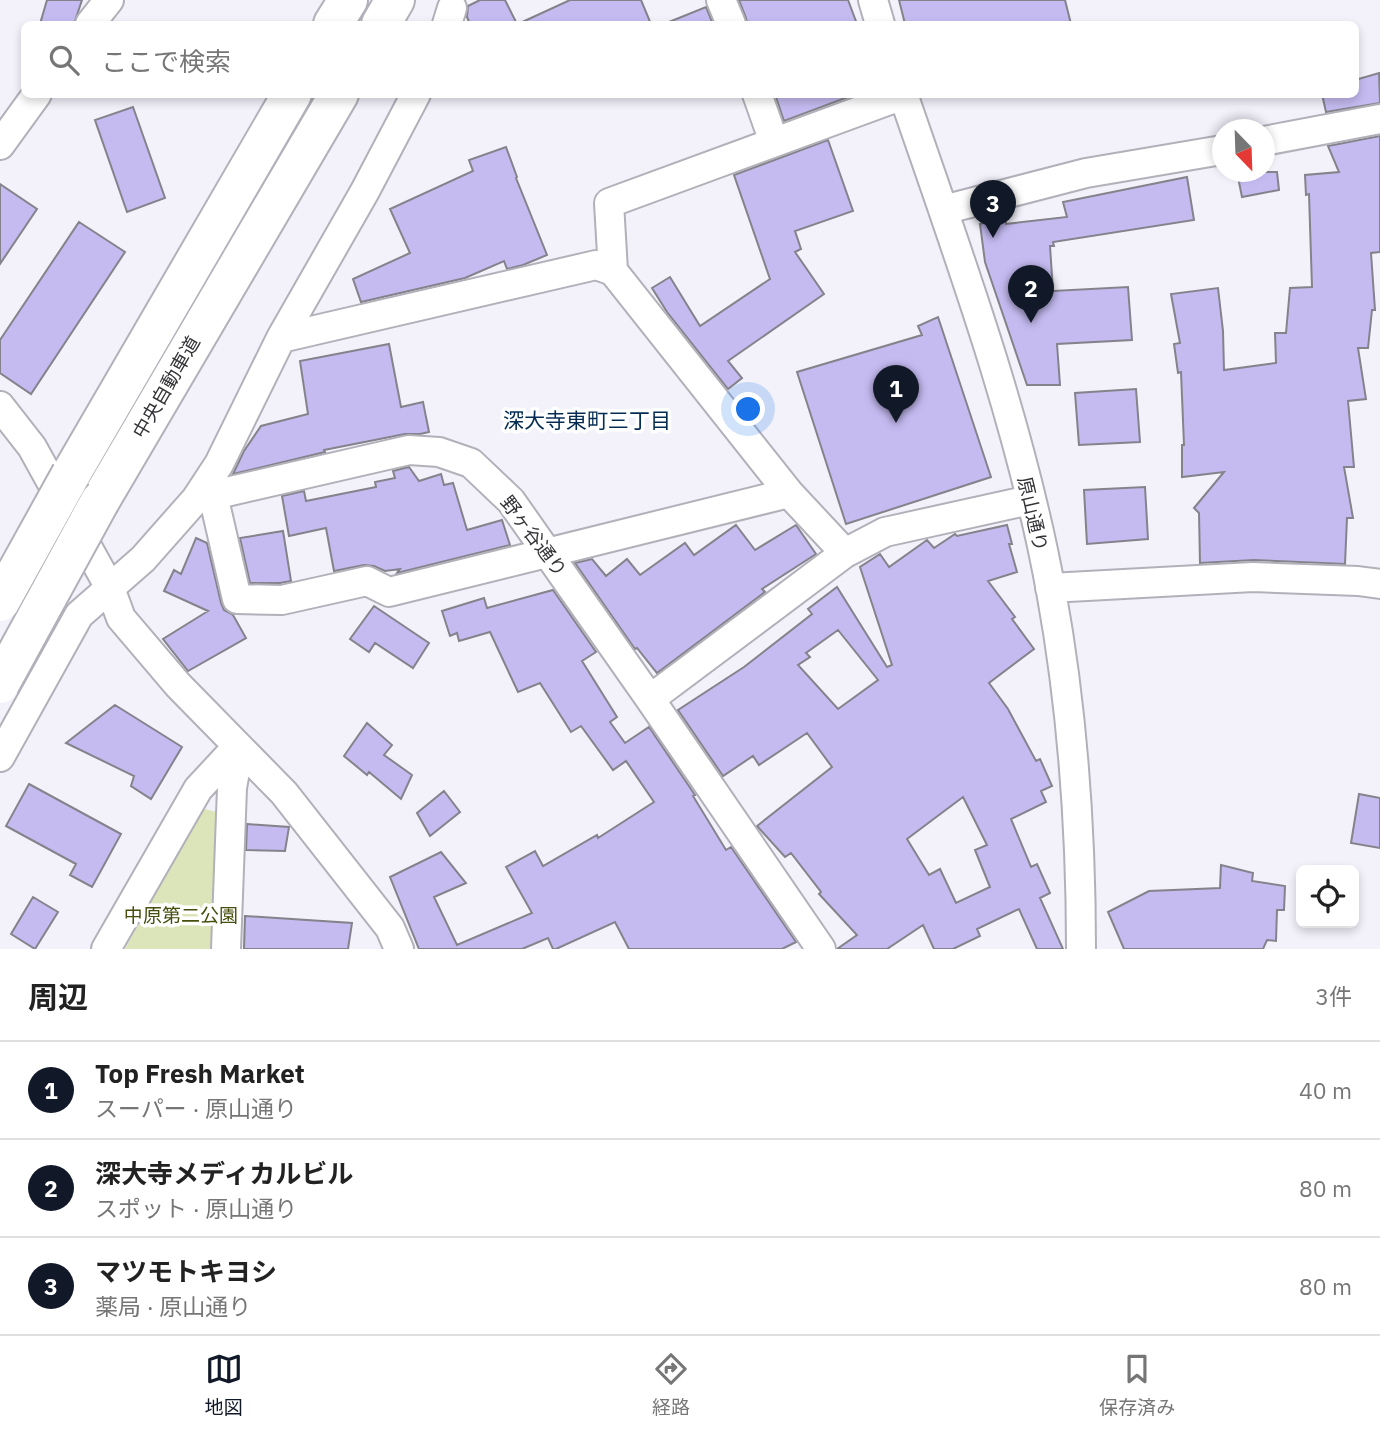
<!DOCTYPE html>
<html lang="ja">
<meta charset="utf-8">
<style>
:root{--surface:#fff;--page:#f6f6f6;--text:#222;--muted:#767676;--line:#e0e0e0;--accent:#111827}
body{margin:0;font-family:"IBM Plex Sans","Noto Sans JP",sans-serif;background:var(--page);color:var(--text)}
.controls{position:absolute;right:21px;bottom:21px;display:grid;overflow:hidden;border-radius:10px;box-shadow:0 4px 10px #0003}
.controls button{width:63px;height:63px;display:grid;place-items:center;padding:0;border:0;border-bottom:2px solid var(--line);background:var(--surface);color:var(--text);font:35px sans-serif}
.compass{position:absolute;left:1212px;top:119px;width:63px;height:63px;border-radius:50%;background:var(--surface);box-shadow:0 4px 10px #0003;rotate:157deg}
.you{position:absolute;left:749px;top:410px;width:24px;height:24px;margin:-18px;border:5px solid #fff;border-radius:50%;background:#1a73e8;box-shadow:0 0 0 10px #1a73e833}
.badge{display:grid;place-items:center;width:46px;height:46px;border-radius:50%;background:var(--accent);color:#fff;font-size:23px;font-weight:700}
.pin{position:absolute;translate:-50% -58px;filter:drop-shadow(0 2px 4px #0008)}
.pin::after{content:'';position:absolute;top:37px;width:24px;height:21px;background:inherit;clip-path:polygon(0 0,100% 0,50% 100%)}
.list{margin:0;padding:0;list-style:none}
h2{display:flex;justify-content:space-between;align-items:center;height:91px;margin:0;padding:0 28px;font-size:30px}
h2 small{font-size:23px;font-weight:400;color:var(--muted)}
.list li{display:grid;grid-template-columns:46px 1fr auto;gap:21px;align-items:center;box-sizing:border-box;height:98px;padding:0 28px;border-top:2px solid var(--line)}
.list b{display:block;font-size:26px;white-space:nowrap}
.list p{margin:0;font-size:23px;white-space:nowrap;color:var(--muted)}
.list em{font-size:23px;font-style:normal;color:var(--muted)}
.icon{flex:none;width:38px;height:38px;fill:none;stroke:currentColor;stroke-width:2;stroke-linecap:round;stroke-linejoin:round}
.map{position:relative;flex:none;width:1380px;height:949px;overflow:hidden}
.search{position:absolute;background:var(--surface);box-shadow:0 4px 10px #0003;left:21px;right:21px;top:21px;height:77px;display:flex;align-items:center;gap:18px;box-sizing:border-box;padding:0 24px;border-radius:10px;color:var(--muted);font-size:26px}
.sheet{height:385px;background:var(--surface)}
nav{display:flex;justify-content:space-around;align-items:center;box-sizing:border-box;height:98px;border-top:2px solid var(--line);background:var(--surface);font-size:19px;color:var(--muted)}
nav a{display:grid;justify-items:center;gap:4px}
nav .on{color:var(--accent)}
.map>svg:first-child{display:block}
.green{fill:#dce4b9}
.building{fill:#c5bbf1;stroke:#84838b;stroke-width:2;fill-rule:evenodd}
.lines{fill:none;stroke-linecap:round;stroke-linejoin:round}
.minor-casing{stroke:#b2b0b9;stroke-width:32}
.highway-casing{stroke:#b2b0b9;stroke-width:42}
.minor{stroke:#fff;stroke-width:28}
.highway{stroke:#fff;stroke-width:38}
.highway-bridge-casing{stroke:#b2b0b9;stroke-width:42;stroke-linecap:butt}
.highway-bridge{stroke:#fff;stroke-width:38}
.labels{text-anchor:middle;stroke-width:7;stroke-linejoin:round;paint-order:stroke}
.street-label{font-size:19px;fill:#343337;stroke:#fff}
.park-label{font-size:19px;fill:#474e0e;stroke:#fff}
.neighbourhood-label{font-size:21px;fill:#042b51;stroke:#fff}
</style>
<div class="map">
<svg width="1380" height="949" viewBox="0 0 1380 949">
<rect width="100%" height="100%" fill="#f3f2fb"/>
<path class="green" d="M 201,808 L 221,813 L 213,949 L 125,949 Z"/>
<path class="building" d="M 47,0 L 82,0 L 74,24 L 40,24 Z
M 480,0 L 505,0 L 517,24 L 470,24 L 467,17 L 468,6 Z
M 570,0 L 641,0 L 651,24 L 518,24 Z
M 739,0 L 848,0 L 857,24 L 747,24 L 746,18 Z
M 899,0 L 1065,0 L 1071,24 L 905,24 Z
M 706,7 L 713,24 L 664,24 Z
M 1379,73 L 1380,103 L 1326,112 L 1322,94 L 1355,94 L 1355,80 Z
M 775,94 L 856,94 L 784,121 Z
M 133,107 L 165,198 L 127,212 L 95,120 Z
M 1380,136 L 1380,252 L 1371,253 L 1375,310 L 1372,310 L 1368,348 L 1358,348 L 1366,399 L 1348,401 L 1354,467 L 1344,467 L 1353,518 L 1347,518 L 1345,564 L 1254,560 L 1200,563 L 1199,513 L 1194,508 L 1224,472 L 1182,477 L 1182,445 L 1184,445 L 1181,372 L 1178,373 L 1174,344 L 1180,343 L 1171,294 L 1218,288 L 1223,331 L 1224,370 L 1276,363 L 1275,333 L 1286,333 L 1290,288 L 1312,287 L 1309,194 L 1306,195 L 1305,175 L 1339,172 L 1328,146 Z
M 828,140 L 853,211 L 795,231 L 801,249 L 795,252 L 824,294 L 728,361 L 742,378 L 728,389 L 667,312 L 652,288 L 670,277 L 700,326 L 770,279 L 734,175 Z
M 506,147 L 517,177 L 516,178 L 547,255 L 523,265 L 507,269 L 504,261 L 465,278 L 361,302 L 353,279 L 410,253 L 390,209 L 473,171 L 469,160 Z
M 1237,172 L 1277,172 L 1279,190 L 1242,197 Z
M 1187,177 L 1194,220 L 1053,242 L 1054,246 L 1050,246 L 1053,291 L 1128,287 L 1132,340 L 1057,344 L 1060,385 L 1027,385 L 985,262 L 980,224 L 1005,216 L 1006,224 L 1067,217 L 1063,202 Z
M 0,184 L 37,209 L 0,264 Z
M 79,222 L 125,252 L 31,394 L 0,373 L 0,340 Z
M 938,317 L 991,477 L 846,524 L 797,372 L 922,335 L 918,326 Z
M 389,344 L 401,407 L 423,402 L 429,432 L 420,434 L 405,434 L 324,450 L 325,452 L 233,474 L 244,451 L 261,426 L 308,414 L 300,361 Z
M 1136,389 L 1140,442 L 1079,445 L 1075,393 Z
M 409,467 L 419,481 L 441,474 L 444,485 L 453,483 L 467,530 L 502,520 L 510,545 L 397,573 L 400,569 L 385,571 L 374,566 L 364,565 L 334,571 L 326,528 L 289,536 L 282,496 L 304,491 L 306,501 L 376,487 L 375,482 L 395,478 L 393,471 Z
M 1145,487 L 1148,539 L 1087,544 L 1084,490 Z
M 736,525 L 755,550 L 796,525 L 816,554 L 762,589 L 765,592 L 657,673 L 637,648 L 635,649 L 575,563 L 592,559 L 606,576 L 627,559 L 640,575 L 685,543 L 694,555 Z
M 1007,525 L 1012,544 L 1009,544 L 1017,572 L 988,581 L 1015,617 L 1012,619 L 1034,649 L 989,683 L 1008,709 L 1036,761 L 1040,759 L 1052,786 L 1041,791 L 1046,802 L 1011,819 L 1031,867 L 1037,864 L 1050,893 L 1040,898 L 1063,949 L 1037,949 L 1019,909 L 977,929 L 980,936 L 953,949 L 934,949 L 923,925 L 887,949 L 837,949 L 857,935 L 819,894 L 821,892 L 791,853 L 785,857 L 757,826 L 832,767 L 807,733 L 759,765 L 753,756 L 723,776 L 678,710 L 744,667 L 812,614 L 808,609 L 837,587 L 887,667 L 892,665 L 860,567 L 880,554 L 889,567 L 927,540 L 934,548 L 955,534 L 957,536 ZM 838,630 L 878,680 L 838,709 L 798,665 L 810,657 L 806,653 ZM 963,797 L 987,845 L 975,850 L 990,887 L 956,903 L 940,869 L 929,875 L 907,839 Z
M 283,531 L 291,581 L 280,583 L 250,583 L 240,538 Z
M 196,538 L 207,543 L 221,603 L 224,610 L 233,615 L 246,638 L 188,671 L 163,639 L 208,611 L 164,591 L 174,570 L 181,574 Z
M 553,590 L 596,652 L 582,661 L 617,717 L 610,722 L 625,743 L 649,727 L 695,795 L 693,796 L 726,850 L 731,847 L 796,942 L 782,949 L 629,949 L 615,922 L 556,949 L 553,949 L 548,938 L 522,949 L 419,949 L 390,877 L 441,852 L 466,883 L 434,897 L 457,945 L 532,913 L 506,867 L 535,851 L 543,866 L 597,835 L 598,838 L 654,802 L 626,761 L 613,770 L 581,726 L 571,732 L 540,683 L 518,692 L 490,632 L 459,641 L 457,633 L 450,636 L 442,611 L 484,598 L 487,608 Z
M 374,606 L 429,643 L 413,668 L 375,643 L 369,652 L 350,639 Z
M 115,705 L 182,747 L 151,799 L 131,786 L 134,776 L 66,743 Z
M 367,723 L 392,745 L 384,755 L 412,775 L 401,799 L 369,772 L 367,775 L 344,756 Z
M 29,784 L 121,834 L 92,887 L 70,875 L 76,864 L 6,826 Z
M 444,791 L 460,812 L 430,836 L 417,813 Z
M 1359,794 L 1380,798 L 1380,848 L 1351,843 Z
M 247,824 L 289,827 L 285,851 L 246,850 Z
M 1221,865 L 1253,873 L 1252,881 L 1285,886 L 1284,910 L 1277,910 L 1276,941 L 1267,940 L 1263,949 L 1124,949 L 1108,912 L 1149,891 L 1220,888 Z
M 33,897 L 58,912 L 35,949 L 11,934 Z
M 245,916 L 352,923 L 348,949 L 244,949 Z"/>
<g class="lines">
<defs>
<path id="minor" d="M 721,0 L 731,24
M 873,0 L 880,24
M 90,24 L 109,0
M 447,24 L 452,8
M 757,94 L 774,142
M 903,94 C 959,257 1020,421 1051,591 C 1073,711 1081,827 1081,949
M 1264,141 L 1380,119
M 0,145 L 37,94
M 943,210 L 1086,173 L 1222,150
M 281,338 L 596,265 L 613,271
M 0,406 L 32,447 L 110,588 L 121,618 L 178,685 L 284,793 L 390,928 L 399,949
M 213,495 L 237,599 L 282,600 L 367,581 L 389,592 L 789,493
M 196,499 L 219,464 L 281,338 L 365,191 L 416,94
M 845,553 L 789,493 L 613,271 L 609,203 L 903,95
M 1050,588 L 1253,577 L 1358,581 L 1380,584
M 650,699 L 845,553 L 885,532 L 1030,500
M 0,757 L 79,615 L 143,559 L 196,499 L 409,450 L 439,452 L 471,463 L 511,501 L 650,699 L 821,949
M 106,949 L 198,789 L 237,747
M 226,949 L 232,788 L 236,765 L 237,747"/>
<path id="highway" d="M 333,24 L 348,0
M 381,24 L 395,0
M 71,474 L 292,94
M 100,501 L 339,94"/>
</defs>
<use href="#minor" class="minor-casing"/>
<use href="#highway" class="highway-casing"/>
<use href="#minor" class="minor"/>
<use href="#highway" class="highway"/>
<defs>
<path id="highway-bridge" d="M 0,602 L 71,474
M 0,684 L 100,501"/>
</defs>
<use href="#highway-bridge" class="highway-bridge-casing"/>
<use href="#highway-bridge" class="highway-bridge"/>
</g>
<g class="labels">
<g class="street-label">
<text transform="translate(166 387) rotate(-60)" y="7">中央自動車道</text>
<text transform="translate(1033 514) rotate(77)" y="7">原山通り</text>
<text transform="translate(534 536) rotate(53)" y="7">野ヶ谷通り</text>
</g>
<g class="park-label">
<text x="181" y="922">中原第二公園</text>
</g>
<g class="neighbourhood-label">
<text x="587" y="428">深大寺東町三丁目</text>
</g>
</g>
</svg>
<div class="controls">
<button><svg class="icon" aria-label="locate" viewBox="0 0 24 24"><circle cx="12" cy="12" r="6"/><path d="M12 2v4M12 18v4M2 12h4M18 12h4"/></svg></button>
</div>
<svg class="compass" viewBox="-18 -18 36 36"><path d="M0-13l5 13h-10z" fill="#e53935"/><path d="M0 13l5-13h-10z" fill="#767676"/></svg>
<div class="you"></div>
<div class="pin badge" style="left:896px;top:423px">1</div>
<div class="pin badge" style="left:1031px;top:323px">2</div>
<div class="pin badge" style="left:993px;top:238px">3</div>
<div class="search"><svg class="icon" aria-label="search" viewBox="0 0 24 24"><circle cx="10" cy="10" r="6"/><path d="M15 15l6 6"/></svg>ここで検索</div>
</div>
<section class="sheet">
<h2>周辺<small>3件</small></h2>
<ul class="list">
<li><span class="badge">1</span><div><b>Top Fresh Market</b><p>スーパー · 原山通り</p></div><em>40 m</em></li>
<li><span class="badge">2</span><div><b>深大寺メディカルビル</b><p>スポット · 原山通り</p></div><em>80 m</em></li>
<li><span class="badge">3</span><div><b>マツモトキヨシ</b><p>薬局 · 原山通り</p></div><em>80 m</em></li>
</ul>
</section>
<nav>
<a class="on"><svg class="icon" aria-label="map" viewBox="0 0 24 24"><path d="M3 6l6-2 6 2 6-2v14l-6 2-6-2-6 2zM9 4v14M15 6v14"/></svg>地図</a>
<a><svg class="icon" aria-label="directions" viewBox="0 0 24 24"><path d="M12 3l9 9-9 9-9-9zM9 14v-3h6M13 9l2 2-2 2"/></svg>経路</a>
<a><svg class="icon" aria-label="saved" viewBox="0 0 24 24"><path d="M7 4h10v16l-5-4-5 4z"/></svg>保存済み</a>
</nav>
